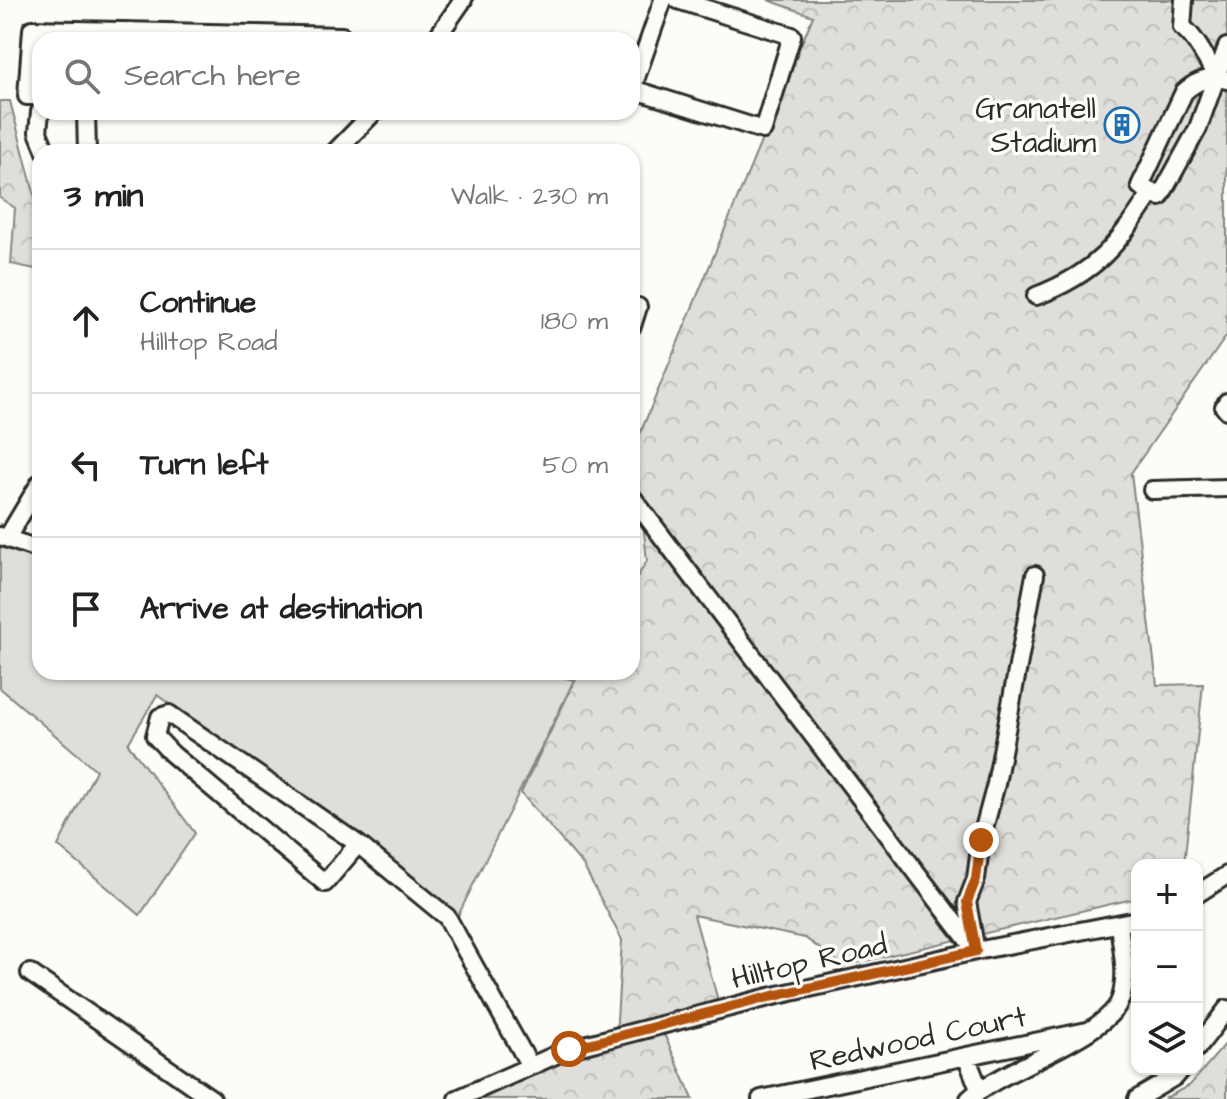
<!DOCTYPE html>
<meta charset="utf-8">
<style>
:root{--surface:#fff;--page:#f6f6f6;--text:#222;--muted:#767676;--line:#e0e0e0}
body{margin:0;font-family:"Architects Daughter",sans-serif;background:var(--page);color:var(--text)}
.controls{position:absolute;right:24px;bottom:24px;display:grid;overflow:hidden;border-radius:16px;box-shadow:0 2px 6px #0004}
.controls button{width:72px;height:72px;display:grid;place-items:center;padding:0;border:0;border-bottom:2px solid var(--line);background:var(--surface);color:var(--text);font:40px sans-serif}
.stop{position:absolute;width:24px;height:24px;margin:-18px;border:6px solid #b45309;border-radius:50%;background:#fff}
.stop.end{background:#b45309;border-color:#fff;box-shadow:0 2px 8px #0008}
.list{margin:0;padding:0;list-style:none}
h2{display:flex;justify-content:space-between;align-items:center;height:104px;margin:0;padding:0 32px;font-size:34px}
h2 small{font-size:26px;font-weight:400;color:var(--muted)}
.list li{display:grid;grid-template-columns:52px 1fr auto;gap:24px;align-items:center;box-sizing:border-box;height:144px;padding:0 32px;border-top:2px solid var(--line)}
.list b{display:block;font-size:30px;white-space:nowrap}
.list p{margin:0;font-size:26px;white-space:nowrap;color:var(--muted)}
.list em{font-size:26px;font-style:normal;color:var(--muted)}
.icon{flex:none;width:44px;height:44px;fill:none;stroke:currentColor;stroke-width:2;stroke-linecap:round;stroke-linejoin:round}
.map{position:relative;flex:none;width:1227px;height:1099px;overflow:hidden}
.search{position:absolute;background:var(--surface);box-shadow:0 2px 6px #0004;left:32px;top:32px;width:608px;height:88px;display:flex;align-items:center;gap:20px;box-sizing:border-box;padding:0 28px;border-radius:24px;color:var(--muted);font-size:30px}
.panel{position:absolute;background:var(--surface);box-shadow:0 2px 6px #0004;left:32px;top:144px;width:608px;height:536px;border-radius:24px}
.map>svg:first-child{display:block}
.grass{fill:#dfdeda;stroke:#858482;stroke-width:2}
.forest{fill:url(#forest-crowns);stroke:#858482;stroke-width:2}
.lines{fill:none;stroke-linecap:round;stroke-linejoin:round}
.minor-casing{stroke:#2b2b2b;stroke-width:22}
.minor{stroke:#fdfcf7;stroke-width:16}
.route{stroke:#b45309;stroke-width:10}
.labels{text-anchor:middle;stroke-width:7;stroke-linejoin:round;paint-order:stroke}
.poi-label{font-size:30px;fill:#2b2b2b;stroke:#fdfcf7;text-anchor:end}
.street-label{font-size:30px;fill:#2b2b2b;stroke:#fdfcf7}
</style>
<div class="map">
<svg width="1227" height="1099" viewBox="0 0 1227 1099">
<defs>
<pattern id="forest-crowns" width="20" height="18" patternUnits="userSpaceOnUse" patternTransform="scale(2)"><rect width="20" height="18" fill="#dfdeda"/><path d="M2 6a3 3 0 1 1 6 0M12 15a3 3 0 1 1 6 0" fill="none" stroke="#c0bfbb"/></pattern>
</defs>
<rect width="100%" height="100%" fill="#fdfcf7"/>
<filter id="ink" filterUnits="userSpaceOnUse"><feTurbulence type="fractalNoise" baseFrequency=".0125" numOctaves="2"/><feDisplacementMap in="SourceGraphic" scale="16" xChannelSelector="R" yChannelSelector="G"/><feConvolveMatrix kernelMatrix="1 2 1 2 8 2 1 2 1" color-interpolation-filters="sRGB"/></filter>
<g filter="url(#ink)">
<path class="grass" d="M 0,524 L 40,544 L 40,672 L 545,672 L 574,680 C 536,760 496,837 458,916 L 157,695 L 128,744 L 195,833 L 140,915 L 58,846 L 96,770 L 0,688 Z"/>
<path class="forest" d="M 768,0 L 1227,0 L 1227,335 L 1131,473 L 1157,685 L 1203,684 L 1184,865 L 1137,865 L 1137,898 L 844,966 L 805,938 L 694,915 L 719,1004 L 660,1025 L 693,1099 L 477,1099 L 616,1036 L 622,940 L 583,865 L 521,793 L 579,672 L 632,672 L 632,585 L 647,561 L 635,446 L 813,16 Z
M 0,101 L 10,101 L 40,216 L 40,270 L 11,264 L 15,208 L 0,198 Z
M 1227,1042 L 1227,1099 L 1164,1099 L 1190,1085 Z"/>
<g class="lines">
<defs>
<path id="minor" d="M 663,0 L 632,89 L 763,130 L 792,36 L 678,0
M 1184,0 L 1182,27 C 1198,39 1206,61 1218,78
M 435,40 L 463,0
M 1227,47 L 1198,128 L 1160,197 L 1140,186 L 1184,92 C 1197,80 1210,76 1227,80
M 40,96 L 27,96 L 32,29 L 342,36 L 346,40
M 40,112 L 38,132 L 46,152
M 86,112 L 87,152
M 335,152 L 374,112
M 1036,296 C 1097,273 1117,245 1152,192
M 632,306 L 638,307 L 632,326
M 1227,402 L 1224,407 L 1227,410
M 1152,490 L 1227,488
M 632,497 L 976,951
M 0,536 L 40,550
M 7,538 L 40,483
M 358,844 L 325,883 L 172,754 L 155,736 L 160,717 L 169,714 L 358,844 L 447,917 L 530,1066
M 1197,894 L 1227,875
M 975,946 L 967,902 L 976,879 L 981,840 L 996,784 L 1035,575
M 30,973 L 212,1099
M 1197,1048 L 1227,1009
M 966,1056 L 979,1089
M 457,1099 L 569,1049 L 769,997 L 976,951 L 1137,920
M 761,1099 L 1087,1031
M 969,1099 C 1001,1069 1109,1036 1121,998 C 1128,974 1122,949 1119,925
M 1137,1099 L 1174,1077 L 1181,1069"/>
</defs>
<use href="#minor" class="minor-casing"/>
<use href="#minor" class="minor"/>
</g>
</g>
<g class="lines" filter="url(#ink)">
<path class="route" d="M 569,1049 L 769,997 L 976,951 L 967,902 L 976,879 L 981,840"/>
</g>
<defs>
<symbol id="building-ring" viewBox="-11 -11 22 22"><circle r="9.5" fill="#fdfcf7" stroke="#1f6fb2" stroke-width="1.5"/><path d="M-4-6H4V6H1V3H-1V6H-4ZM-2.5-4.3h1.7v1.8h-1.7ZM.8-4.3h1.7v1.8H.8ZM-2.5-1h1.7V.8h-1.7ZM.8-1h1.7V.8H.8Z" fill="#1f6fb2"/></symbol>
</defs>
<g fill-rule="evenodd">
<use href="#building-ring" x="1102" y="105" width="40" height="40"/>
</g>
<g class="labels">
<g class="poi-label">
<text x="1096" y="118">Granatell<tspan x="1096" dy="34">Stadium</tspan></text>
</g>
<g class="street-label">
<text transform="translate(809 961) rotate(-13)" y="10">Hilltop Road</text>
<text transform="translate(918 1038) rotate(-12)" y="10">Redwood Court</text>
</g>
</g>
</svg>
<div class="controls">
<button>+</button>
<button>−</button>
<button><svg class="icon" aria-label="layers" viewBox="0 0 24 24"><path d="M12 4l9 5-9 5-9-5zM3 14l9 5 9-5"/></svg></button>
</div>
<div class="stop" style="left:569px;top:1049px"></div>
<div class="stop end" style="left:981px;top:840px"></div>
<div class="search"><svg class="icon" aria-label="search" viewBox="0 0 24 24"><circle cx="10" cy="10" r="6"/><path d="M15 15l6 6"/></svg>Search here</div>
<section class="panel">
<h2>3 min<small>Walk · 230 m</small></h2>
<ul class="list">
<li><svg class="icon" aria-label="ahead" viewBox="0 0 24 24"><path d="M12 20V5M6 11l6-6 6 6"/></svg><div><b>Continue</b><p>Hilltop Road</p></div><em>180 m</em></li>
<li><svg class="icon" aria-label="left" viewBox="0 0 24 24"><path d="M17 20v-9H6M10 6l-5 5 5 5"/></svg><div><b>Turn left</b></div><em>50 m</em></li>
<li><svg class="icon" aria-label="arrive" viewBox="0 0 24 24"><path d="M6 21V4h12l-3 4 3 4H6"/></svg><div><b>Arrive at destination</b></div></li>
</ul>
</section>
</div>
